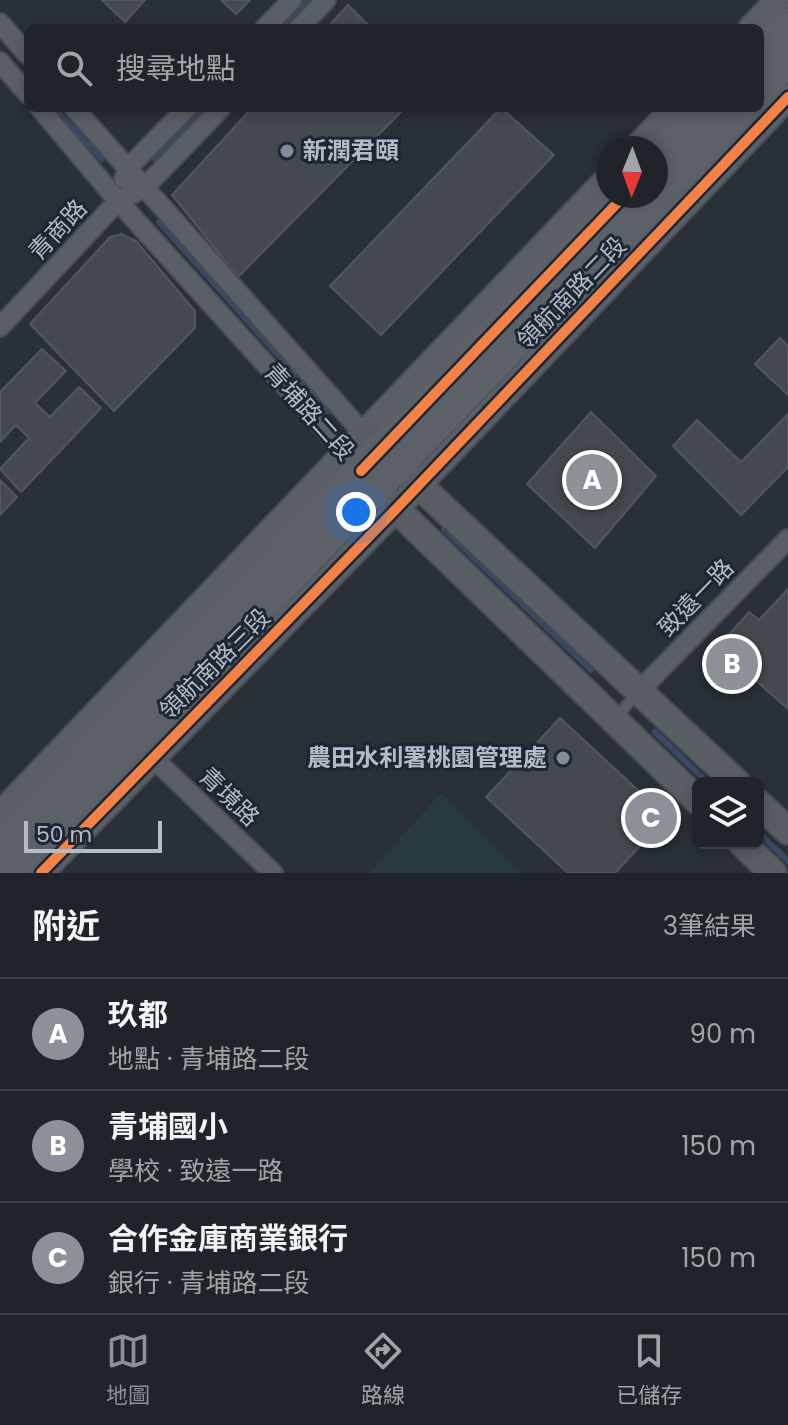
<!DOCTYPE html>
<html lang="zh-TW">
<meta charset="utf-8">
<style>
:root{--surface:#20242a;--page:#282c32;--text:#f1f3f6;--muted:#a2a4a8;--line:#3d4147;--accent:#8c9099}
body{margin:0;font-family:Poppins,"Noto Sans TC",sans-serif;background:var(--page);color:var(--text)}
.controls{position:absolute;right:24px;bottom:24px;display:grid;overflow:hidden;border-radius:12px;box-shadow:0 4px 12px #0003}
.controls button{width:72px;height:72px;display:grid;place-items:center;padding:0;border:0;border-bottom:2px solid var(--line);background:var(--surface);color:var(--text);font:40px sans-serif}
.compass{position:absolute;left:596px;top:136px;width:72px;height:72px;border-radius:50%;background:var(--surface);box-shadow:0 4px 12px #0003;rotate:181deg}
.scale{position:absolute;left:24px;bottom:20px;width:138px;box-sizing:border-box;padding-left:8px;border:4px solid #b4bcc9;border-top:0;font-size:22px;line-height:28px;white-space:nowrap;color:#b4bcc9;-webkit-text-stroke:6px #1d2633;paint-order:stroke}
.you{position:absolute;left:356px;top:512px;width:28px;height:28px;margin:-20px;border:6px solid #fff;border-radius:50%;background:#1a73e8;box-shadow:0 0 0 12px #1a73e833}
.badge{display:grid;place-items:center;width:52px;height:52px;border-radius:50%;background:var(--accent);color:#fff;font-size:26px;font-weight:700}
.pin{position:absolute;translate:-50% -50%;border:4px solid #fff;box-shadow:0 2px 8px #0006}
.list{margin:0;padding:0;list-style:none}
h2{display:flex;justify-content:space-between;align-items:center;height:104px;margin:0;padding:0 32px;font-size:34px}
h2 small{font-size:26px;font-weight:400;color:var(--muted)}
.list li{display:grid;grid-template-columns:52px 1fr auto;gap:24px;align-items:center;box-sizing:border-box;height:112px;padding:0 32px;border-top:2px solid var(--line)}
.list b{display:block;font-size:30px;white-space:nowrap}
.list p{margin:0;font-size:26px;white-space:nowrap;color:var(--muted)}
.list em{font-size:26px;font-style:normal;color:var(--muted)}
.icon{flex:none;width:44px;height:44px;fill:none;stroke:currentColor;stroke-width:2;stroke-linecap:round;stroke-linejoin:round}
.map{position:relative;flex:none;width:788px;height:873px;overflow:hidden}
.search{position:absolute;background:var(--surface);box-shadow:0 4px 12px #0003;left:24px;right:24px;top:24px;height:88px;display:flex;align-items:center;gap:20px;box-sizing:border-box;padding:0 28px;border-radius:12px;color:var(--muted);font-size:30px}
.sheet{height:440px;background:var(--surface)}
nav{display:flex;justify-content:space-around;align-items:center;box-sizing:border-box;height:112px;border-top:2px solid var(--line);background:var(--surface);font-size:22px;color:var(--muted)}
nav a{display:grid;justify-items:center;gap:4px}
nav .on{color:var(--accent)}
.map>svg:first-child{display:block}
.green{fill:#273a3e}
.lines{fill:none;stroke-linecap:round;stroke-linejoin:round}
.stream{stroke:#384963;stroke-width:6}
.building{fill:#444950;stroke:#52575f;stroke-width:2}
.service-casing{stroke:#484c53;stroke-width:13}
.minor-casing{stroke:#484c53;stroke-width:22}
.tertiary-casing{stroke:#484c53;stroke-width:28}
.secondary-casing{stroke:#484c53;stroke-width:30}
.primary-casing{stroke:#484c55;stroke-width:34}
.service{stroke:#5a5e66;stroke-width:9}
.minor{stroke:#5a5e66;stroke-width:18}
.tertiary{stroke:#5a5e66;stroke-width:24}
.secondary{stroke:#595d64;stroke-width:26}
.primary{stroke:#5c6168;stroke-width:30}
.cycleway-casing{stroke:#1d2633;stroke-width:15}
.cycleway{stroke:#f48246;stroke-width:10}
.poi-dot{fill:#848b96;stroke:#1d2633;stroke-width:3}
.labels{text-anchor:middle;stroke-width:6;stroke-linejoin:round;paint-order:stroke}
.poi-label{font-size:24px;font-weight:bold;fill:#b4bcc9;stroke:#1d2633;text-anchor:start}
.street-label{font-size:24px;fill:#b4bcc9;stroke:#1d2633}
</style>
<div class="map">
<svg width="788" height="873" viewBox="0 0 788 873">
<rect width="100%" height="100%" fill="#2a3038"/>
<path class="green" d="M 441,793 L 520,873 L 369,873 Z"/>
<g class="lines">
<path class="stream" d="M 281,28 L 308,0
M 54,108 L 102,159
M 155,159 L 204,108
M 159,222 L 328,411
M 444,529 L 591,670
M 655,732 L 708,783
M 758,832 L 788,861"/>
</g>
<path class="building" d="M 102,0 L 145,0 L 125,22 Z
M 221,0 L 250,0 L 236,14 Z
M 348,5 L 371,28 L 327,28 Z
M 252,108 L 405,108 L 238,277 L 172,195 Z
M 501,108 L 554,155 L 381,335 L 330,286 Z
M 121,234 L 136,241 L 195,311 L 195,328 L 114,411 L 30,324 L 110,237 Z
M 780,338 L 788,346 L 788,395 L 755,364 Z
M 42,349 L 66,371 L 35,403 L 50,417 L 79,387 L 101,408 L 21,492 L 0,469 L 29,438 L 16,425 L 0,442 L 0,392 Z
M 591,412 L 656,476 L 595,548 L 527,484 Z
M 788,414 L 788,467 L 741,515 L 673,446 L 697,420 L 741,462 Z
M 0,480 L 17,497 L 0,515 Z
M 788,589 L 788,709 L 743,669 L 749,661 L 724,640 L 749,612 L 759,620 Z
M 560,718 L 667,817 L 615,873 L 568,873 L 486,797 Z"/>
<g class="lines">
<defs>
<path id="service" d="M 616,718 L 638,692"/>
<path id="minor" d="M 0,23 L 28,55
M 265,28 L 292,0
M 299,28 L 326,0
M 0,62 L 28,94
M 40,108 L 118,201 L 346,453
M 74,108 L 364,434
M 124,179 L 127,169 L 187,108
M 0,327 L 118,201 L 144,188 L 221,108
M 639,691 L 788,539
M 152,757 L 273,873"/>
<path id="tertiary" d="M 751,28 L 778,0
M 636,148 L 674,108
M 0,814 L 608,178
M 41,873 L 396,509 L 788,97"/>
<path id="secondary" d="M 364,434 L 737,783
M 346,453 L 396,509 L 698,801
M 758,803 L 788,831
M 742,843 L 773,873"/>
<path id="primary" d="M 760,53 L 788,24
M 760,90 L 788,61
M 656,162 L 708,108
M 0,846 L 624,196
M 7,873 L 742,108"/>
</defs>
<use href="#service" class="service-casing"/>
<use href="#minor" class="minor-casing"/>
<use href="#tertiary" class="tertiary-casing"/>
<use href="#secondary" class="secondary-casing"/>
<use href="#primary" class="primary-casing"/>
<use href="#service" class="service"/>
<use href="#minor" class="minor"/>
<use href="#tertiary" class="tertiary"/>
<use href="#secondary" class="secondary"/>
<use href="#primary" class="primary"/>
<defs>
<path id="cycleway" d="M 361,471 L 624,196
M 41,873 L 396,509 L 788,97"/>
</defs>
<use href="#cycleway" class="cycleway-casing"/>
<use href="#cycleway" class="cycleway"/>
</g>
<g class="poi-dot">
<circle cx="287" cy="151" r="8"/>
<circle cx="563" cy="758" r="8"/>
</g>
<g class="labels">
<g class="poi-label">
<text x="303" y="159">新潤君頤</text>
<text x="547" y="766" text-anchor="end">農田水利署桃園管理處</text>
</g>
<g class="street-label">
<text transform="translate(58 230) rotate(-47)" y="8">青商路</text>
<text transform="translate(572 293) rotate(-46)" y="8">領航南路二段</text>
<text transform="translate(309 412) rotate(48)" y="8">青埔路二段</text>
<text transform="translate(696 598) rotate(-46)" y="8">致遠一路</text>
<text transform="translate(215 664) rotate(-45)" y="8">領航南路三段</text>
<text transform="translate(229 797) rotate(44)" y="8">青境路</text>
</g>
</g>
</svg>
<div class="controls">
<button><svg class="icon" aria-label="layers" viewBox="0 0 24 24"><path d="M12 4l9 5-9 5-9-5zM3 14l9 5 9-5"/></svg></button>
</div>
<svg class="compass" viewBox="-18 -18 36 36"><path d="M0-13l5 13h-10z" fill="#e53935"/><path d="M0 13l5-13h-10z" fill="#a2a4a8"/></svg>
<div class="scale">50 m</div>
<div class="you"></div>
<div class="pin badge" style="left:592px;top:480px">A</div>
<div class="pin badge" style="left:732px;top:664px">B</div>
<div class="pin badge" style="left:651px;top:818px">C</div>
<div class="search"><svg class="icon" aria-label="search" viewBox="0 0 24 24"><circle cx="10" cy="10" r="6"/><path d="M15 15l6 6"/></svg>搜尋地點</div>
</div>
<section class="sheet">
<h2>附近<small>3筆結果</small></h2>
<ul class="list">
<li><span class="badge">A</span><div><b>玖都</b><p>地點 · 青埔路二段</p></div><em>90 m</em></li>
<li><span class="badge">B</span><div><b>青埔國小</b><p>學校 · 致遠一路</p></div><em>150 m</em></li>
<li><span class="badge">C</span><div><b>合作金庫商業銀行</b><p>銀行 · 青埔路二段</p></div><em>150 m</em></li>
</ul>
</section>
<nav>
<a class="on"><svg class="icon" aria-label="map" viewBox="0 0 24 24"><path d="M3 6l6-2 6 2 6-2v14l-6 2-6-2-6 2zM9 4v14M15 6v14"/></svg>地圖</a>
<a><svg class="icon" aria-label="directions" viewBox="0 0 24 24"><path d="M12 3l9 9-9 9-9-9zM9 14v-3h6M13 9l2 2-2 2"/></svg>路線</a>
<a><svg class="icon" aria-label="saved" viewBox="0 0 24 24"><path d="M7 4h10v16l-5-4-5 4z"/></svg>已儲存</a>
</nav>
